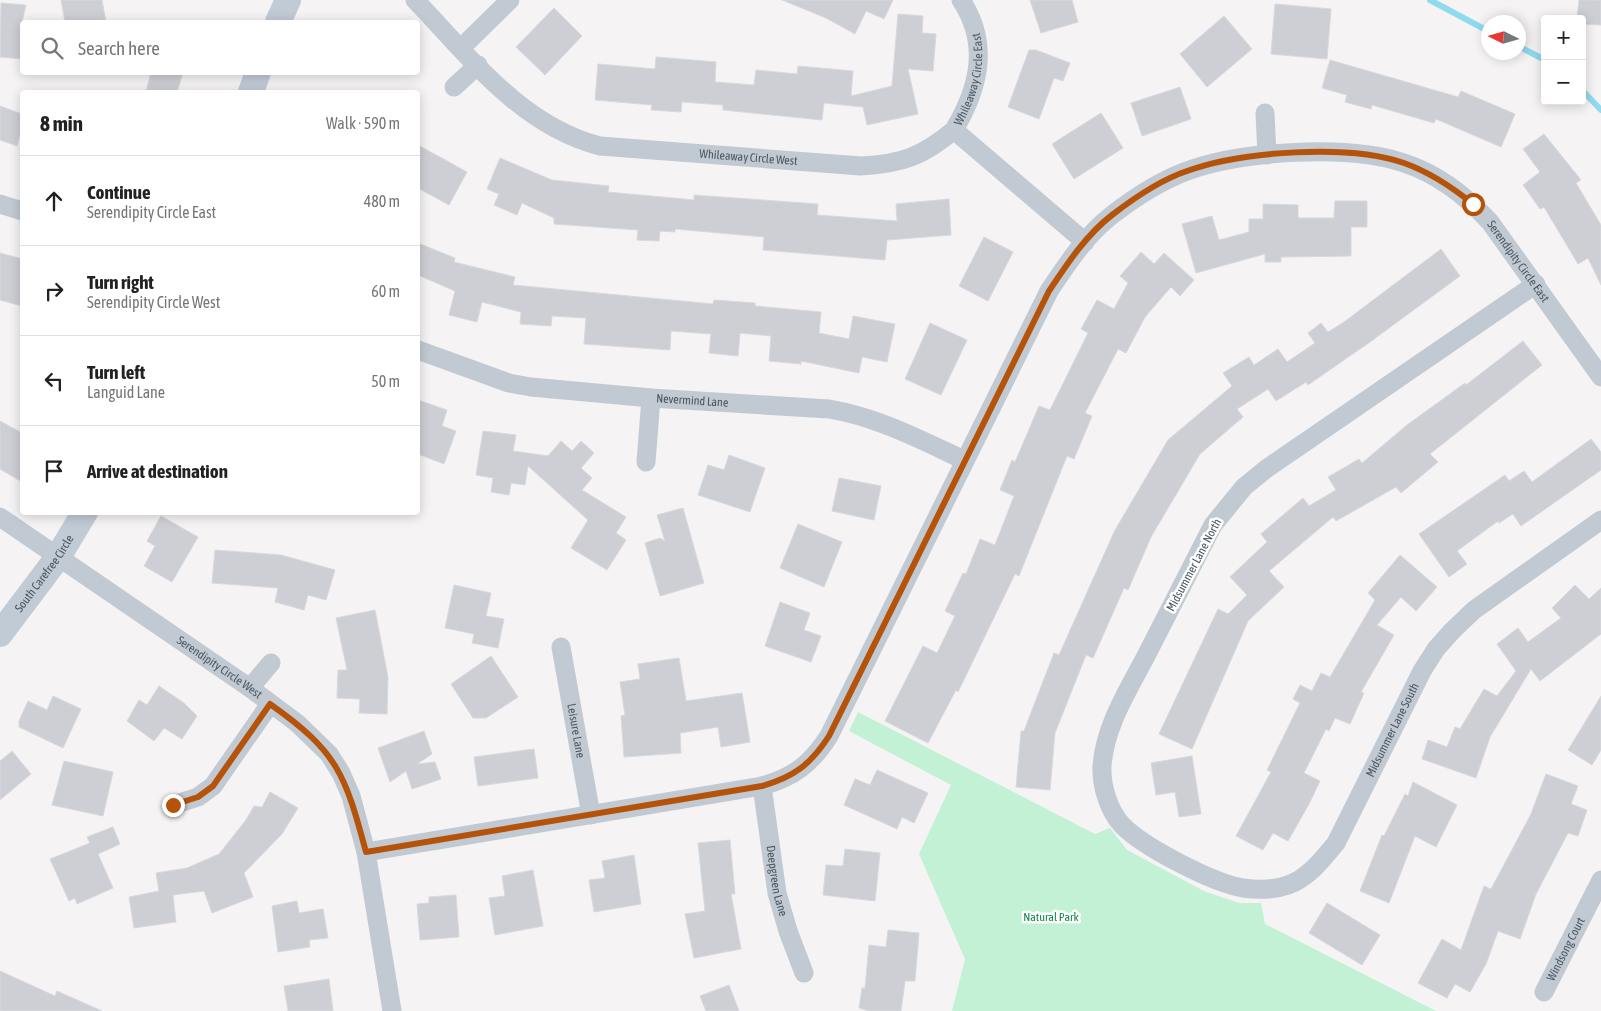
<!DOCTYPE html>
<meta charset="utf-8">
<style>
:root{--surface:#fff;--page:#f6f6f6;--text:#222;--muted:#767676;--line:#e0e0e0}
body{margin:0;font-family:"Asap Condensed",sans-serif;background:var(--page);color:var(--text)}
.controls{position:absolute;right:15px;top:15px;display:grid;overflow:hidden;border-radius:5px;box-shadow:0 2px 12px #0003}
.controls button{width:45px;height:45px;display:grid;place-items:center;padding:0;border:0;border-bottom:1px solid var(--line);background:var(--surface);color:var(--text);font:25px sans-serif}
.compass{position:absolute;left:1481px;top:15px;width:45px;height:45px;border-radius:50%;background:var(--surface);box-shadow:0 2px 12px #0003;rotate:275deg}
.stop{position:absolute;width:15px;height:15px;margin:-11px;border:4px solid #b45309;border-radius:50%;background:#fff}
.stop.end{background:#b45309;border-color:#fff;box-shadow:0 1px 5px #0008}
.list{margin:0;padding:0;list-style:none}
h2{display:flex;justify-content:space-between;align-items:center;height:65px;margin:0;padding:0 20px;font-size:21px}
h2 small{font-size:16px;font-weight:400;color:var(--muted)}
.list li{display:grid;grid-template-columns:32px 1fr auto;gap:15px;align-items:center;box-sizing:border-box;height:90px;padding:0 20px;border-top:1px solid var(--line)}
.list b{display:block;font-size:19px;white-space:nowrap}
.list p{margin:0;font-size:16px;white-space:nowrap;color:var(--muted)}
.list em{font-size:16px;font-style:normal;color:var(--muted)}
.icon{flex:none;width:28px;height:28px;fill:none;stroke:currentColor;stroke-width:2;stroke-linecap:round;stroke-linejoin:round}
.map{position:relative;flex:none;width:1601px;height:1011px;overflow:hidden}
.search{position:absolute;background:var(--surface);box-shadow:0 2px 12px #0003;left:20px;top:20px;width:400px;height:55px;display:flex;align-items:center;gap:12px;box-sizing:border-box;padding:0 18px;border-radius:5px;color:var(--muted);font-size:19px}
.panel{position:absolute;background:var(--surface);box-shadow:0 2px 12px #0003;left:20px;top:90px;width:400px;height:425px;border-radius:5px}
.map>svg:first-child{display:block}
.green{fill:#c3f1d5}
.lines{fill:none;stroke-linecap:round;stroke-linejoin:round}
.stream{stroke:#90daee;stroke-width:6}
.building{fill:#cdcfd5;stroke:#d7d9de}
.street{stroke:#c1cad2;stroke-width:19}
.secondary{stroke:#c1cbd6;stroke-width:26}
.route{stroke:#b45309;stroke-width:6}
.labels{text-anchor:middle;stroke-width:5;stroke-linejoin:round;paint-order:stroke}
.street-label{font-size:12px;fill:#4a5661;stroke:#fff}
.park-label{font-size:12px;fill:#17864f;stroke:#fff}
</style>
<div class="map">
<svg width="1601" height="1011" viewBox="0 0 1601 1011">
<rect width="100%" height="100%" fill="#f5f3f3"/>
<path class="green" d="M 858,712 L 1095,834 L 1110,828 L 1127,850 L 1204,891 L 1239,903 L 1261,903 L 1265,924 L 1436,1011 L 952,1011 L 965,959 L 919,854 L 951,785 L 849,731 Z"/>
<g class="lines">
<path class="stream" d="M 1430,0 L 1488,31
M 1518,46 L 1545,60
M 1582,90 L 1601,110"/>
</g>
<path class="building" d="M 61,0 L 102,0 L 106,22 L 65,22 Z
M 782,0 L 893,0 L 884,19 L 866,11 L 855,34 L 826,18 Z
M 1030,0 L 1072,0 L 1078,22 L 1041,33 Z
M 1579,0 L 1601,0 L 1601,25 L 1582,24 L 1582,19 L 1577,19 Z
M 1,3 L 26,5 L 22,22 L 22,59 L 0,57 Z
M 1275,4 L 1331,9 L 1327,59 L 1271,54 Z
M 554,8 L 582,36 L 545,75 L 516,47 Z
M 898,14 L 923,16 L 922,33 L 936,34 L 933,71 L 908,69 L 918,114 L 867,125 L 863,107 L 824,103 L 822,120 L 723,110 L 723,105 L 682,102 L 681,112 L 651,110 L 652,105 L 595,100 L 598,64 L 655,69 L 656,57 L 716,62 L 715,82 L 754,85 L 756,70 L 797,74 L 798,66 L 853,71 L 851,96 L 892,86 Z
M 1224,16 L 1252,49 L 1207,87 L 1180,54 Z
M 1029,50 L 1036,50 L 1070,63 L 1063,81 L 1054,78 L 1039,119 L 1008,107 Z
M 1330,60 L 1458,97 L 1461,91 L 1515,114 L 1501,147 L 1436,119 L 1434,123 L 1372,105 L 1371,109 L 1345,102 L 1347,95 L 1322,88 Z
M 151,72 L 183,72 L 177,92 L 146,92 Z
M 1180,87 L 1191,119 L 1142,136 L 1131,103 Z
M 0,106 L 22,114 L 22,127 L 17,146 L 0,140 Z
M 1101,113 L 1123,148 L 1074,179 L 1052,144 Z
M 1544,134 L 1581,180 L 1576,183 L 1601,225 L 1601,285 L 1588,258 L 1578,264 L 1544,207 L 1540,209 L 1523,185 L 1540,172 L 1523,149 Z
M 418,145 L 467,172 L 449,205 L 418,188 Z
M 500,158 L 552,180 L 609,186 L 608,192 L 694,200 L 694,195 L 818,204 L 817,215 L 897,221 L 896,204 L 949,199 L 951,235 L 887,240 L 885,260 L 763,250 L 764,237 L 675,229 L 675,232 L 660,231 L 659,241 L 637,240 L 638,230 L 554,224 L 554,218 L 522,203 L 517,215 L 494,205 L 499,194 L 487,189 Z
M 1335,201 L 1367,201 L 1367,227 L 1351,227 L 1351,256 L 1281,257 L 1281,262 L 1265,262 L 1265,254 L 1196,273 L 1182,224 L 1212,216 L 1219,240 L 1249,232 L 1249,219 L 1263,219 L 1263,204 L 1298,205 L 1298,218 L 1334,218 Z
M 984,237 L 1013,252 L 988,301 L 959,286 Z
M 418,243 L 455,258 L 454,262 L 515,277 L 513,285 L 713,304 L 714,300 L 755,303 L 755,306 L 821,312 L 819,333 L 849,339 L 853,316 L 895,324 L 887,362 L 862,357 L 859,373 L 801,361 L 801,364 L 769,361 L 771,336 L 740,333 L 738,356 L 709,353 L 711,334 L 671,331 L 670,350 L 584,344 L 586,318 L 552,316 L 551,326 L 520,324 L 521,312 L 482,302 L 477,322 L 449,315 L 455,291 L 418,275 Z
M 1441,249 L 1460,276 L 1370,342 L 1308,385 L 1306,382 L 1276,401 L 1268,389 L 1237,409 L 1243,417 L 1200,454 L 1151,537 L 1128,590 L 1124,588 L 1093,658 L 1086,655 L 1055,733 L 1050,790 L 1016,787 L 1021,731 L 1024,731 L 1054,653 L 1059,655 L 1115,530 L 1168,440 L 1232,386 L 1223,373 L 1249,357 L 1254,365 L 1278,349 L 1287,362 L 1315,343 L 1308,333 L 1321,323 L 1328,332 L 1344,322 Z
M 1141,252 L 1154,264 L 1164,253 L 1194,280 L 1180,296 L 1171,287 L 1145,317 L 1126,353 L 1118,349 L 1085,413 L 1092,416 L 1074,459 L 1067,456 L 1019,576 L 1015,574 L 958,692 L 956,690 L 928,743 L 885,721 L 923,646 L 937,653 L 955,616 L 945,611 L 963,573 L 966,574 L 980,539 L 995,545 L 1014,496 L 1000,490 L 1012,460 L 1015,462 L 1039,406 L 1050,410 L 1088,333 L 1081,329 L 1097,300 L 1114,309 L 1128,283 L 1120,276 Z
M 0,253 L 22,259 L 22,306 L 0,300 Z
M 930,323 L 967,340 L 941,395 L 905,379 Z
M 1523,341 L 1542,365 L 1430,454 L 1438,462 L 1401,493 L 1396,487 L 1336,521 L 1333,517 L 1269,571 L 1284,587 L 1248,621 L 1192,749 L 1159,734 L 1218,609 L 1228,614 L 1247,595 L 1230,577 L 1267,542 L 1261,534 L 1303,498 L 1309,506 L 1336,490 L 1328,477 L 1359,459 L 1362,463 L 1407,425 L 1465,383 L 1466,385 Z
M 418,400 L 447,410 L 442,426 L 456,431 L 444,464 L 418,454 Z
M 0,421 L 22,433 L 22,482 L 0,469 Z
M 483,431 L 516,435 L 513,451 L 548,456 L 561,441 L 572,451 L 581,441 L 594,453 L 581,468 L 592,478 L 582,490 L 626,517 L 616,533 L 626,540 L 607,570 L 571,548 L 588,520 L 528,466 L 525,485 L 511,483 L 509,495 L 491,492 L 493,478 L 476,475 Z
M 1591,439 L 1601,452 L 1601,470 L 1521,526 L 1513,514 L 1499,523 L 1498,521 L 1457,551 L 1467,564 L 1449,577 L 1419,534 L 1505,475 L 1509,481 L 1524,471 L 1532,482 Z
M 729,455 L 765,468 L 750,512 L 698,495 L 708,465 L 724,470 Z
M 839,478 L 881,486 L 874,520 L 832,511 Z
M 683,508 L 704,583 L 660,596 L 645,543 L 660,538 L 665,541 L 657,515 Z
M 161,516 L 198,537 L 172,582 L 144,566 L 155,546 L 147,541 Z
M 798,524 L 842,542 L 824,587 L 780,568 Z
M 215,550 L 281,555 L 335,570 L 326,600 L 308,595 L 304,610 L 275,602 L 278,588 L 212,583 Z
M 1400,555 L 1437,587 L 1416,611 L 1401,597 L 1377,625 L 1394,635 L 1361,692 L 1364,693 L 1350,724 L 1335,718 L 1329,731 L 1326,729 L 1304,773 L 1320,781 L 1309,804 L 1288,841 L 1273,833 L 1263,850 L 1236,836 L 1271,772 L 1267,770 L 1300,703 L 1293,699 L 1300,685 L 1312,691 L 1321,673 L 1330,677 L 1375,600 L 1368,593 Z
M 454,585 L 491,593 L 486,616 L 504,619 L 498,648 L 472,643 L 474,634 L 445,628 Z
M 1575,585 L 1589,599 L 1601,588 L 1601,634 L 1540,681 L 1531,669 L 1490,737 L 1476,778 L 1422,759 L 1428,740 L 1447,747 L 1455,727 L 1460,729 L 1484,689 L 1497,696 L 1516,671 L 1497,644 L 1518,628 L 1528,642 L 1561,618 L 1552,608 Z
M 780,602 L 810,613 L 804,630 L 821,636 L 811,662 L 765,646 Z
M 375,610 L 388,677 L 387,714 L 359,713 L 360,699 L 337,698 L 338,670 L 347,670 L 336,618 Z
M 491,656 L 518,697 L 486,718 L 473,718 L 451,684 Z
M 679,658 L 686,701 L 742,693 L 750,742 L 721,747 L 718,727 L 680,733 L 681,753 L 624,757 L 621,716 L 625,715 L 620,682 L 640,679 L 638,664 Z
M 159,686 L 184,703 L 197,716 L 182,739 L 164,728 L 154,741 L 127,721 L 139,700 L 147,705 Z
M 53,696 L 81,709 L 63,748 L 19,727 L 19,721 L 28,701 L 47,710 Z
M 1601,696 L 1601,750 L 1592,765 L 1568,750 Z
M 424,731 L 432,754 L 417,764 L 435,762 L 441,779 L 412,789 L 406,771 L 390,782 L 378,748 Z
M 534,749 L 538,778 L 478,786 L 474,757 Z
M 12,751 L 31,774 L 0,800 L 0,761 Z
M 1192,756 L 1201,814 L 1179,817 L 1175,792 L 1156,795 L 1151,763 Z
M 64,761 L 113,772 L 103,816 L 52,805 Z
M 877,770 L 928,793 L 914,823 L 902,817 L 897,829 L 844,805 L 855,779 L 870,785 Z
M 1546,774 L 1578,786 L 1571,804 L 1587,810 L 1578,836 L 1568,833 L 1536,894 L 1520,939 L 1498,931 L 1486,964 L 1470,992 L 1455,984 L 1447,998 L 1418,983 L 1442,939 L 1461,950 L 1484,886 L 1491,889 L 1531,814 Z
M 1413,782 L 1457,805 L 1436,847 L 1415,836 L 1389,903 L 1360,891 L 1382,835 L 1384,836 L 1405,794 L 1408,796 Z
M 270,792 L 298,808 L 282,834 L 244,873 L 253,897 L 212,913 L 204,891 L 173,895 L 176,922 L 134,928 L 129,897 L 159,891 L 156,873 L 187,868 L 219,854 L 246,820 L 254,806 L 262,807 Z
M 113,827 L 120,844 L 98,854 L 113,888 L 77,904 L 75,898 L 69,901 L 50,859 L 90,843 L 87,837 Z
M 730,840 L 735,894 L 731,894 L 741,949 L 694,958 L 685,914 L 705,911 L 698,843 Z
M 845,849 L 880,853 L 875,901 L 823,895 L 826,865 L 843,866 Z
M 634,855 L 641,904 L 594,912 L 589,880 L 605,878 L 602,861 Z
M 533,870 L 543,926 L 495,935 L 489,898 L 505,896 L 502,876 Z
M 456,895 L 459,937 L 420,940 L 417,904 L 429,903 L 429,897 Z
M 297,901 L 299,913 L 323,909 L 328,938 L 309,940 L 310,947 L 278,952 L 272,906 Z
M 1327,903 L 1380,935 L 1362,965 L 1309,933 Z
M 888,930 L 919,933 L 915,981 L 905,981 L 901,1011 L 869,1011 L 859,1008 L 862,988 L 865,988 L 869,945 L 886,947 Z
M 0,971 L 55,996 L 57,991 L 102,1011 L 0,1011 Z
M 329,979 L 333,1011 L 288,1011 L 284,986 Z
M 729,985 L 739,1011 L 706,1011 L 700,996 Z"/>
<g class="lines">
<g class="street">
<path id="s1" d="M 415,0 C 469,56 521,126 600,146 L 861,166 C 902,164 923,156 954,130 L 1085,242"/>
<path d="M 461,48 L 510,0"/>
<path d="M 454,87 L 478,65"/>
<path d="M 1265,113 L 1267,155"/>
<path id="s2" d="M 954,130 C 979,88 990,44 961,0"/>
<path d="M 0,204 L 22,211"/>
<path id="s3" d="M 1536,284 L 1266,469 L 1244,487 L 1213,525 C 1191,568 1169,611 1147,654 C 1129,689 1105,725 1102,766 C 1101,786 1109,811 1122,825 C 1143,847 1213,883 1243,888 C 1257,890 1274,890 1288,885 C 1308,878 1323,859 1336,843 L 1422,671 L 1436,649 L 1452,631 L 1474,610 L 1601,520"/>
<path id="s4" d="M 418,350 L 509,383 L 531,387 L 651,398 L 829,409 C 877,417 919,439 964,460"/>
<path d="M 646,462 L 651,398"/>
<path id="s5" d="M 0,517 L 250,688 L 297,723 L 329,754 L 341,773 L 351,796 L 366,852 L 392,1011"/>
<path id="s6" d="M 561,647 L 591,815"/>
<path d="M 250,688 L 271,663"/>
<path id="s7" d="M 762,786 L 777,893 L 788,931 L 804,973"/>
<path d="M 173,805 L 198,797 L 213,786 L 270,704"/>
<path id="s8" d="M 366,852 L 762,786 C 794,777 811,764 829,736 L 1049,291 C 1067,264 1086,235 1112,215 C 1134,198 1160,181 1187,171 C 1242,151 1348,144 1404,163 C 1438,174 1466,196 1490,222 L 1601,377"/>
<path id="s9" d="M 1544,992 L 1601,880"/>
</g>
<g class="secondary">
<path d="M 278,22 L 288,0"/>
<path d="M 251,92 L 258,72"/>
<path id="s10" d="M 0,634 L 58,557 L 85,512"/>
</g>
</g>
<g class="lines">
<path class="route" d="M 173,805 L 198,797 L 213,786 L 270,704 C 338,752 345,774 366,852 L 762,786 C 794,777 811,764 829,736 L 1049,291 C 1067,264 1086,235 1112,215 C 1134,198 1160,180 1187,171 C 1242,151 1349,144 1404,163 C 1429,172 1452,187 1473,204"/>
</g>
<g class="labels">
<g class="street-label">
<text dy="4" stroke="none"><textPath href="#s2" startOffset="54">Whileaway Circle East</textPath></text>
<text dy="4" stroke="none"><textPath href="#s1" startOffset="388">Whileaway Circle West</textPath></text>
<text dy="4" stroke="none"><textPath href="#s8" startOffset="1544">Serendipity Circle East</textPath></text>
<text dy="4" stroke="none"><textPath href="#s4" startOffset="281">Nevermind Lane</textPath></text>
<text transform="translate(1194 565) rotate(-62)" y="4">Midsummer Lane North</text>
<text dy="4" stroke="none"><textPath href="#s10" startOffset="75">South Carefree Circle</textPath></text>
<text dy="4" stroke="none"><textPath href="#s5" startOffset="266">Serendipity Circle West</textPath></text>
<text dy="4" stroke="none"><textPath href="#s3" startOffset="1109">Midsummer Lane South</textPath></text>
<text dy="4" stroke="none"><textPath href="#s6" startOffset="85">Leisure Lane</textPath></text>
<text dy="4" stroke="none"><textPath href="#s7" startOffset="96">Deepgreen Lane</textPath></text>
<text dy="4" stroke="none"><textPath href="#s9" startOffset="48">Windsong Court</textPath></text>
</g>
<g class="park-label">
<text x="1051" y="921">Natural Park</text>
</g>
</g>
</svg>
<div class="controls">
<button>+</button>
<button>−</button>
</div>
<svg class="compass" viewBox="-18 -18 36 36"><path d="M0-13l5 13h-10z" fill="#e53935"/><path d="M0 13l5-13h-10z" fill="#767676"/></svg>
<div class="stop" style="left:1473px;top:204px"></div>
<div class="stop end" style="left:173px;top:805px"></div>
<div class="search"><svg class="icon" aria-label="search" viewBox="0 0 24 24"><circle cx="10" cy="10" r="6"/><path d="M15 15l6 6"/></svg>Search here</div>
<section class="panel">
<h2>8 min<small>Walk · 590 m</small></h2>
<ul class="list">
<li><svg class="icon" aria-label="ahead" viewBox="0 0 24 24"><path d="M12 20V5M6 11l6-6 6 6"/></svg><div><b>Continue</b><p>Serendipity Circle East</p></div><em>480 m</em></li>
<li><svg class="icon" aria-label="right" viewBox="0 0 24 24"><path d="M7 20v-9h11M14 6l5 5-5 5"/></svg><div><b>Turn right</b><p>Serendipity Circle West</p></div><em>60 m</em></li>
<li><svg class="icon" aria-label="left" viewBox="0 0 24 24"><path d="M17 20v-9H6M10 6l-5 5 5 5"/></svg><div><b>Turn left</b><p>Languid Lane</p></div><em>50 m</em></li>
<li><svg class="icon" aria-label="arrive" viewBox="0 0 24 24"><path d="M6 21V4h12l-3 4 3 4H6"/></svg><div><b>Arrive at destination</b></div></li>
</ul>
</section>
</div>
